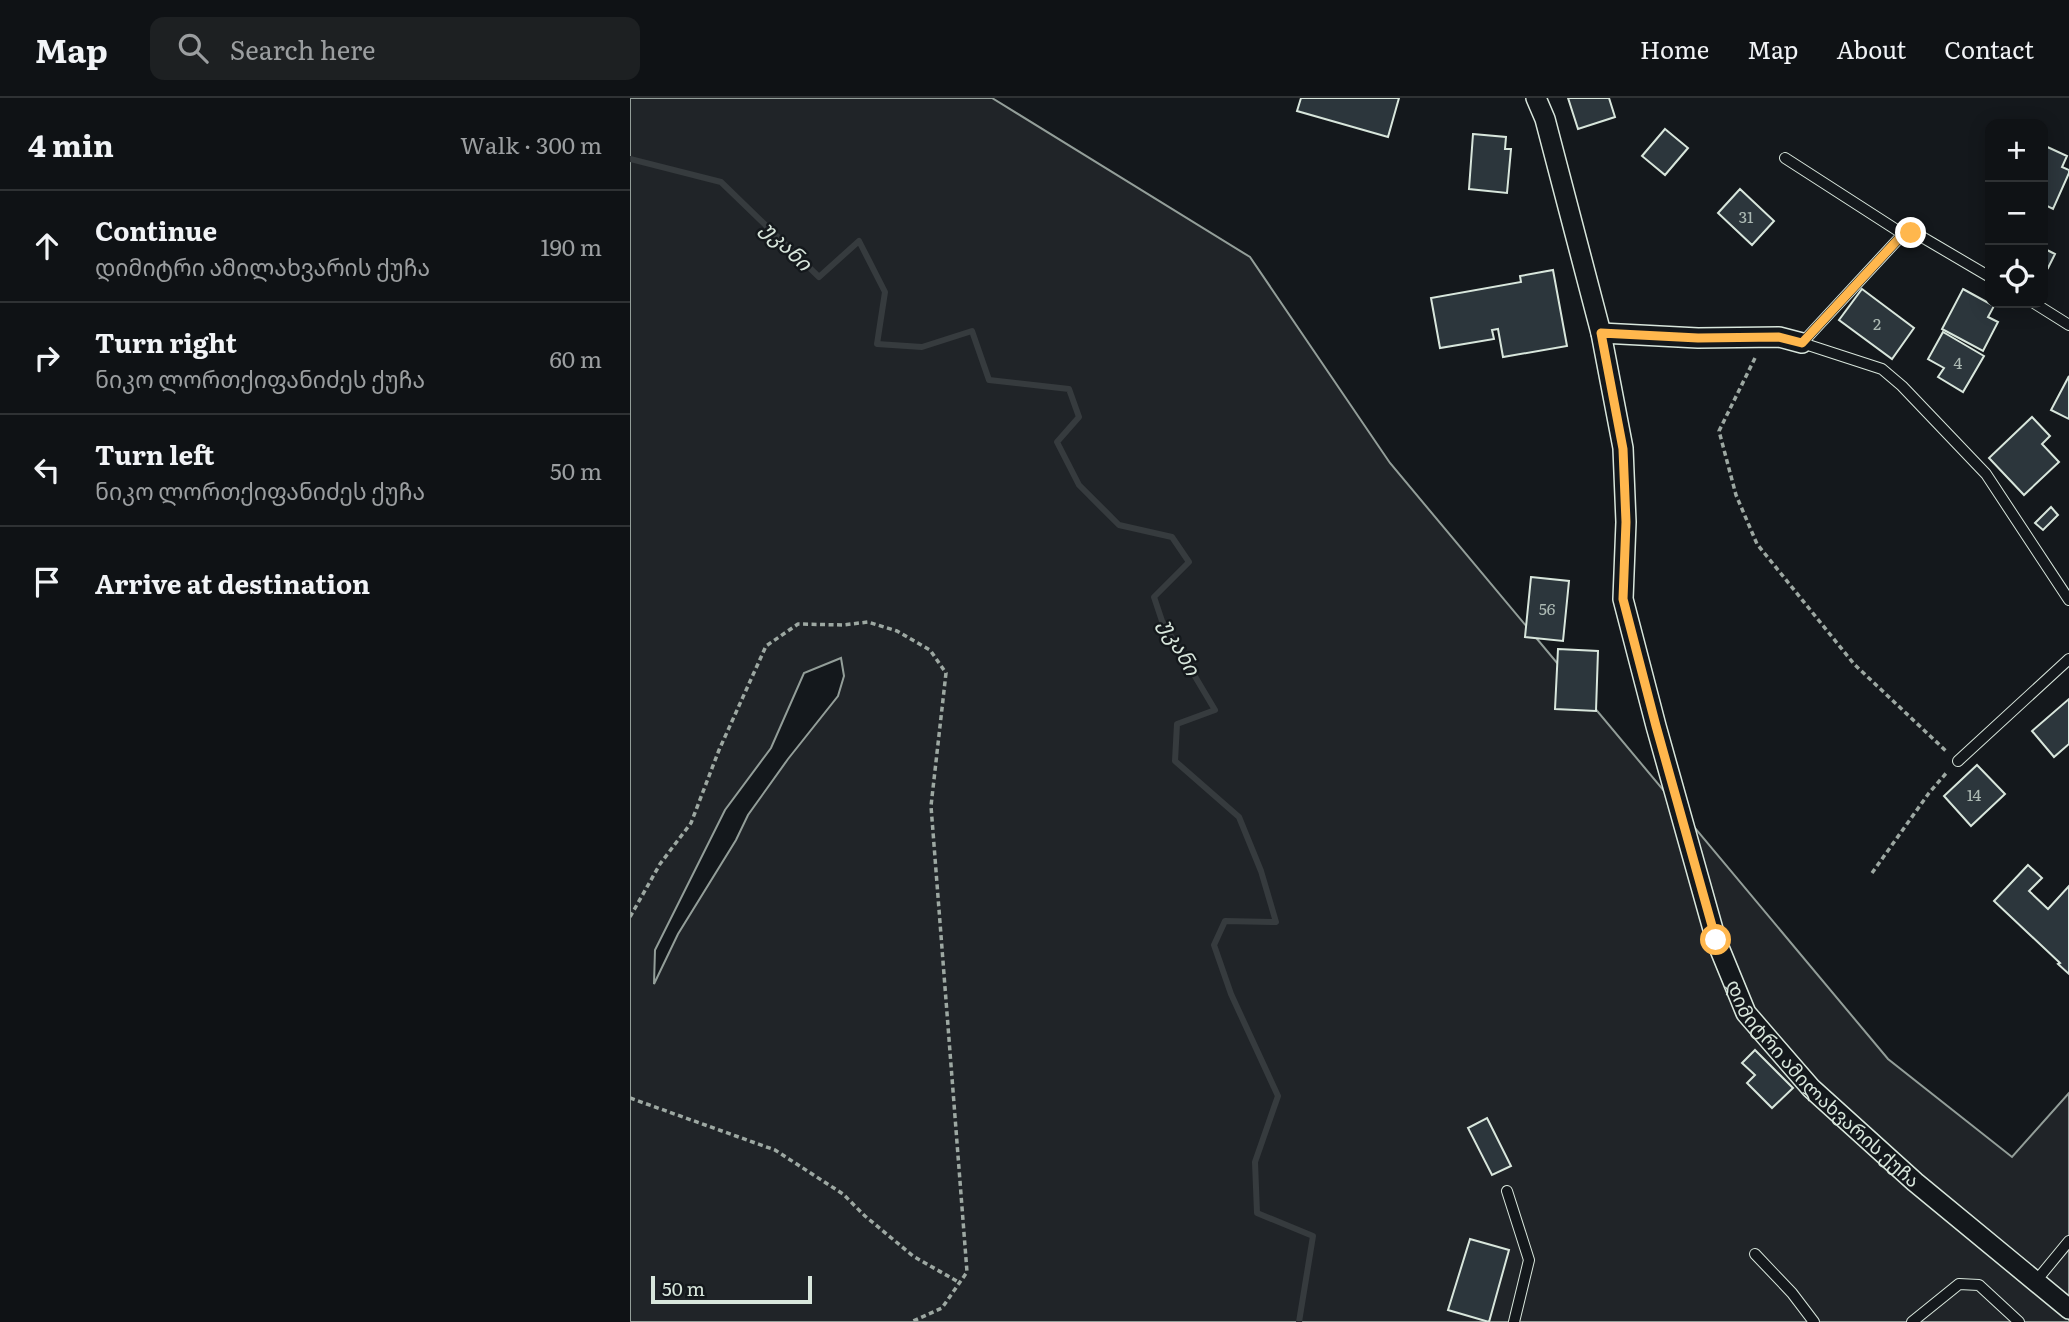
<!DOCTYPE html>
<meta charset="utf-8">
<style>
:root{--surface:#0f1215;--page:#1d2022;--text:#f1f3f6;--muted:#9b9ea0;--line:#2f3234}
body{margin:0;font-family:Literata,"Noto Sans Georgian",serif;background:var(--page);color:var(--text)}
.controls{position:absolute;right:21px;top:21px;display:grid;overflow:hidden;border-radius:14px;box-shadow:0 4px 18px #0003}
.controls button{width:63px;height:63px;display:grid;place-items:center;padding:0;border:0;border-bottom:2px solid var(--line);background:var(--surface);color:var(--text);font:35px sans-serif}
.scale{position:absolute;left:21px;bottom:18px;width:161px;box-sizing:border-box;padding-left:7px;border:4px solid #d8e6dc;border-top:0;font-size:19px;line-height:24px;white-space:nowrap;color:#d8e6dc;-webkit-text-stroke:5px #14181c;paint-order:stroke}
.stop{position:absolute;width:21px;height:21px;margin:-16px;border:5px solid #ffb74d;border-radius:50%;background:#fff}
.stop.end{background:#ffb74d;border-color:#fff;box-shadow:0 2px 7px #0008}
.list{margin:0;padding:0;list-style:none}
h2{display:flex;justify-content:space-between;align-items:center;height:91px;margin:0;padding:0 28px;font-size:30px}
h2 small{font-size:23px;font-weight:400;color:var(--muted)}
.list li{display:grid;grid-template-columns:46px 1fr auto;gap:21px;align-items:center;box-sizing:border-box;height:112px;padding:0 28px;border-top:2px solid var(--line)}
.list b{display:block;font-size:26px;white-space:nowrap}
.list p{margin:0;font-size:23px;white-space:nowrap;color:var(--muted)}
.list em{font-size:23px;font-style:normal;color:var(--muted)}
.icon{flex:none;width:38px;height:38px;fill:none;stroke:currentColor;stroke-width:2;stroke-linecap:round;stroke-linejoin:round}
.map{position:relative;flex:none;width:1439px;height:1224px;overflow:hidden}
header{display:flex;align-items:center;gap:42px;box-sizing:border-box;height:98px;padding:0 35px;background:var(--surface);border-bottom:2px solid var(--line)}
header strong{font-size:33px}
nav{display:flex;gap:38px;margin-inline-start:auto;font-size:24px}
.search{width:490px;height:63px;background:var(--page);display:flex;align-items:center;gap:18px;box-sizing:border-box;padding:0 24px;border-radius:14px;color:var(--muted);font-size:26px}
main{display:flex}
aside{flex:1;background:var(--surface)}
.map>svg:first-child{display:block}
.green{fill:#202428;stroke:#939e99;stroke-width:2;fill-rule:evenodd}
.lines{fill:none;stroke-linecap:round;stroke-linejoin:round}
.stream{stroke:#363b3e;stroke-width:6}
.building{fill:#2c363c;stroke:#d8e6dc;stroke-width:2}
.service-casing{stroke:#d8e6dc;stroke-width:12}
.minor-casing{stroke:#d8e6dc;stroke-width:22}
.path{stroke:#9da8a2;stroke-width:3.5;stroke-dasharray:5 3.5;stroke-linecap:butt}
.service{stroke:#14181c;stroke-width:10}
.minor{stroke:#14181c;stroke-width:19}
.route{stroke:#ffb74d;stroke-width:9}
.labels{text-anchor:middle;stroke-width:5;stroke-linejoin:round;paint-order:stroke}
.number-label{font-size:16px;fill:#adbab4}
.street-label{font-size:19px;fill:#d8e6dc;stroke:#14181c}
.water-label{font-size:21px;font-style:italic;fill:#d8e6dc;stroke:#14181c}
</style>
<header>
<strong>Map</strong>
<div class="search"><svg class="icon" aria-label="search" viewBox="0 0 24 24"><circle cx="10" cy="10" r="6"/><path d="M15 15l6 6"/></svg>Search here</div>
<nav><a>Home</a><a>Map</a><a>About</a><a>Contact</a></nav>
</header>
<main>
<aside>
<h2>4 min<small>Walk · 300 m</small></h2>
<ul class="list">
<li><svg class="icon" aria-label="ahead" viewBox="0 0 24 24"><path d="M12 20V5M6 11l6-6 6 6"/></svg><div><b>Continue</b><p>დიმიტრი ამილახვარის ქუჩა</p></div><em>190 m</em></li>
<li><svg class="icon" aria-label="right" viewBox="0 0 24 24"><path d="M7 20v-9h11M14 6l5 5-5 5"/></svg><div><b>Turn right</b><p>ნიკო ლორთქიფანიძეს ქუჩა</p></div><em>60 m</em></li>
<li><svg class="icon" aria-label="left" viewBox="0 0 24 24"><path d="M17 20v-9H6M10 6l-5 5 5 5"/></svg><div><b>Turn left</b><p>ნიკო ლორთქიფანიძეს ქუჩა</p></div><em>50 m</em></li>
<li><svg class="icon" aria-label="arrive" viewBox="0 0 24 24"><path d="M6 21V4h12l-3 4 3 4H6"/></svg><div><b>Arrive at destination</b></div></li>
</ul>
</aside>
<div class="map">
<svg width="1439" height="1224" viewBox="0 0 1439 1224">
<rect width="100%" height="100%" fill="#14181c"/>
<path class="green" d="M 0,0 L 362,0 L 620,159 L 760,365 L 1258,961 L 1382,1059 L 1439,995 L 1439,1224 L 0,1224 ZM 211,560 L 214,578 L 208,598 L 158,661 L 118,717 L 106,742 L 48,836 L 24,886 L 25,852 L 95,712 L 141,650 L 174,575 Z"/>
<g class="lines">
<path class="stream" d="M 0,61 L 91,84 L 189,179 L 229,143 L 255,194 L 247,246 L 292,249 L 342,233 L 359,282 L 439,291 L 449,319 L 427,344 L 449,387 L 489,427 L 542,439 L 559,464 L 524,499 L 532,523 L 585,612 L 547,626 L 545,663 L 609,719 L 631,773 L 646,824 L 595,823 L 584,847 L 601,896 L 648,998 L 625,1064 L 627,1115 L 683,1138 L 669,1224"/>
</g>
<path class="building" d="M 671,0 L 769,0 L 758,39 L 667,13 Z
M 938,0 L 979,0 L 985,19 L 948,31 Z
M 1035,31 L 1058,50 L 1035,77 L 1012,58 Z
M 843,36 L 876,39 L 875,51 L 881,51 L 877,95 L 839,91 Z
M 1413,47 L 1437,58 L 1432,69 L 1439,72 L 1439,75 L 1423,111 L 1413,106 Z
M 1110,91 L 1144,123 L 1122,147 L 1088,115 Z
M 1413,150 L 1425,156 L 1418,170 L 1413,167 Z
M 923,172 L 937,248 L 873,259 L 868,231 L 862,232 L 864,241 L 810,250 L 801,200 L 891,184 L 890,178 Z
M 1232,191 L 1284,230 L 1262,261 L 1209,222 Z
M 1333,191 L 1364,208 L 1358,219 L 1368,224 L 1353,253 L 1312,231 Z
M 1313,234 L 1354,258 L 1333,294 L 1308,279 L 1314,270 L 1298,261 Z
M 1439,278 L 1439,321 L 1421,312 Z
M 1402,319 L 1420,338 L 1412,346 L 1429,364 L 1394,397 L 1359,360 Z
M 1421,409 L 1428,417 L 1413,432 L 1405,425 Z
M 901,479 L 939,483 L 933,543 L 895,539 Z
M 928,551 L 968,553 L 966,613 L 925,611 Z
M 1439,601 L 1439,646 L 1424,659 L 1402,633 Z
M 1347,667 L 1375,696 L 1341,728 L 1314,698 Z
M 1398,767 L 1412,780 L 1399,793 L 1418,811 L 1439,788 L 1439,876 L 1428,866 L 1430,865 L 1364,803 Z
M 1125,952 L 1163,990 L 1142,1010 L 1117,985 L 1125,977 L 1112,965 Z
M 857,1020 L 881,1068 L 862,1077 L 838,1030 Z
M 840,1141 L 879,1152 L 859,1224 L 818,1212 Z"/>
<g class="lines">
<defs>
<path id="service" d="M 1155,60 L 1273,136
M 1360,179 L 1292,139 L 1281,135 L 1273,136 L 1172,245 L 1252,271 L 1272,288 L 1356,376 L 1439,502
M 1404,205 L 1439,227
M 1328,663 L 1439,561
M 877,1093 L 899,1162 L 884,1224
M 1125,1156 L 1162,1195 L 1184,1224
M 1406,1183 L 1439,1143
M 1282,1224 L 1329,1186 L 1349,1187 L 1389,1224"/>
<g id="minor">
<path id="s1" d="M 906,0 L 915,21 L 971,235 L 993,350 L 996,424 L 993,501 L 1026,628 L 1086,842 L 1116,915 L 1181,990 L 1285,1084 L 1439,1211"/>
<path d="M 971,235 L 1068,240 L 1149,239 L 1172,245"/>
</g>
</defs>
<use href="#service" class="service-casing"/>
<use href="#minor" class="minor-casing"/>
<path class="path" d="M 1125,260 L 1089,333 L 1106,397 L 1127,446 L 1224,566 L 1316,653
M 1242,775 L 1299,695 L 1318,673
M 0,819 L 30,766 L 61,725 L 89,652 L 136,548 L 168,526 L 213,527 L 238,524 L 267,533 L 300,552 L 316,575 L 301,708 L 337,1174 L 312,1210 L 281,1224
M 0,1000 L 145,1052 L 213,1096 L 235,1118 L 283,1158 L 330,1185"/>
<use href="#service" class="service"/>
<use href="#minor" class="minor"/>
</g>
<g class="lines">
<path class="route" d="M 1086,842 L 1026,628 L 993,501 L 996,424 L 993,351 L 971,235 L 1068,240 L 1149,239 L 1172,245 L 1273,136 L 1281,135"/>
</g>
<g class="labels">
<g class="number-label">
<text x="1116" y="125">31</text>
<text x="1247" y="232">2</text>
<text x="1328" y="271">4</text>
<text x="917" y="517">56</text>
<text x="1344" y="703">14</text>
</g>
<g class="street-label">
<text dy="7" stroke="none"><textPath href="#s1" startOffset="1048">დიმიტრი ამილახვარის ქუჩა</textPath></text>
</g>
<g class="water-label">
<text transform="translate(156 148) rotate(44)" y="7">უკანი</text>
<text transform="translate(549 549) rotate(61)" y="7">უკანი</text>
</g>
</g>
</svg>
<div class="controls">
<button>+</button>
<button>−</button>
<button><svg class="icon" aria-label="locate" viewBox="0 0 24 24"><circle cx="12" cy="12" r="6"/><path d="M12 2v4M12 18v4M2 12h4M18 12h4"/></svg></button>
</div>
<div class="scale">50 m</div>
<div class="stop" style="left:1086px;top:842px"></div>
<div class="stop end" style="left:1281px;top:135px"></div>
</div>
</main>
